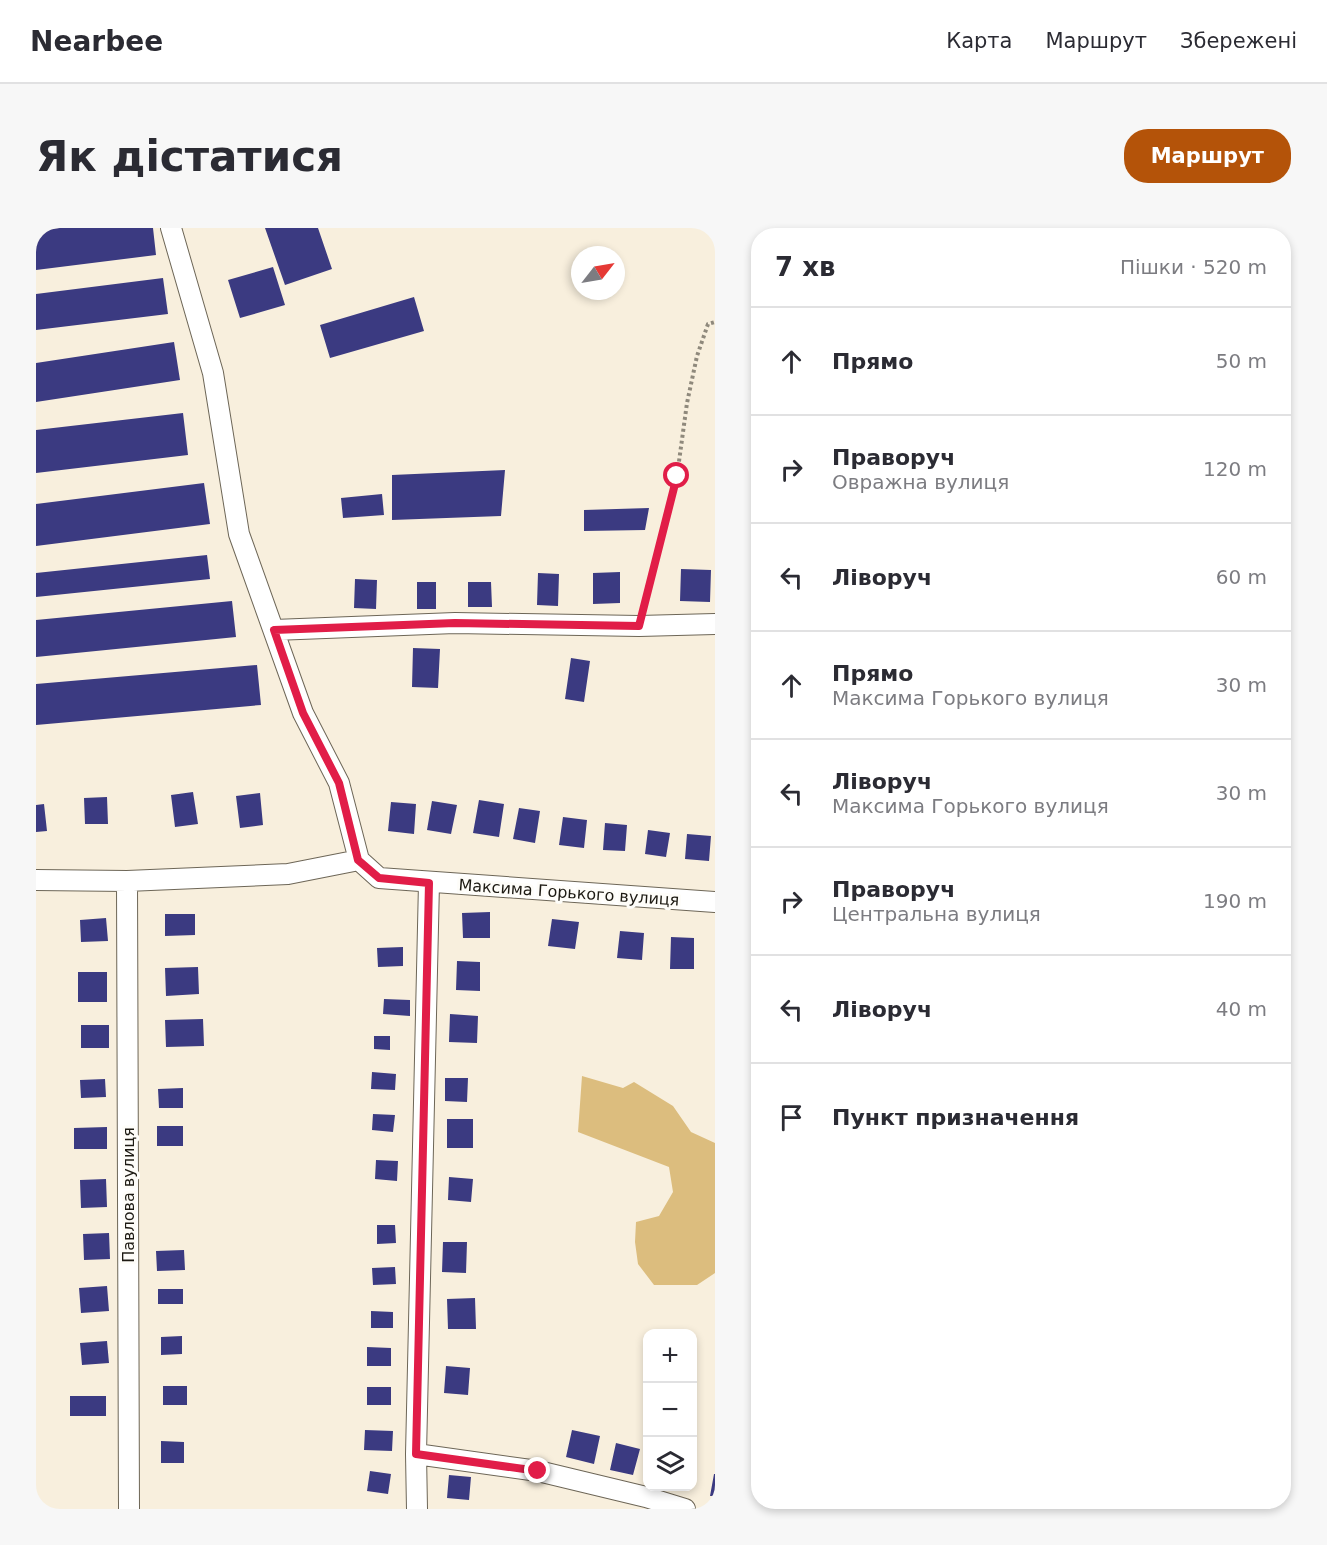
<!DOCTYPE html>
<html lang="uk">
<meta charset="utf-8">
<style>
:root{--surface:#fff;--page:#f7f7f7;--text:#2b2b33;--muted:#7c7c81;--line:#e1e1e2;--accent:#b45309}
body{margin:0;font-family:"DejaVu Sans",sans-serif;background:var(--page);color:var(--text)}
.controls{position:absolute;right:18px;bottom:18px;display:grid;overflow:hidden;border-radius:12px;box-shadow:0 3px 9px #0003}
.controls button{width:54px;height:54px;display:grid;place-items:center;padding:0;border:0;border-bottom:2px solid var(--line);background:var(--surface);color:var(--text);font:30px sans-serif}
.compass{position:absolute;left:535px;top:18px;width:54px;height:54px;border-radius:50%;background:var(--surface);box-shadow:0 3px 9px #0003;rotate:59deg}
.stop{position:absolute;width:18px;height:18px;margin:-14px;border:4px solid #e11d48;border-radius:50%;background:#fff}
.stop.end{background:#e11d48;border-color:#fff;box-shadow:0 2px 6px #0008}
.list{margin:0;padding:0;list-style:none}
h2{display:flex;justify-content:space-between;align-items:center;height:78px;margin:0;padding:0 24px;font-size:26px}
h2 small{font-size:20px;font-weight:400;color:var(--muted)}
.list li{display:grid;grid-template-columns:39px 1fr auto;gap:18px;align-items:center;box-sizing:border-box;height:108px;padding:0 24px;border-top:2px solid var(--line)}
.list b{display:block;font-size:22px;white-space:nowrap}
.list p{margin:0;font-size:20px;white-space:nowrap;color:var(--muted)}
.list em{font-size:20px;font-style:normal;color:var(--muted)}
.icon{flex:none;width:33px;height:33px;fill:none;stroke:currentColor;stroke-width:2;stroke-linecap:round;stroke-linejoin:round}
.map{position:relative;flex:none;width:679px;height:1281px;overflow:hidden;border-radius:24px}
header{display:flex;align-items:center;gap:36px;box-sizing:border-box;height:84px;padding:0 30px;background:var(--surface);border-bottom:2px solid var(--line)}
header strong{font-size:28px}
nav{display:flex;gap:33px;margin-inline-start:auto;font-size:21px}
.intro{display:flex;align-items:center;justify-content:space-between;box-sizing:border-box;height:144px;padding:0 36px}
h1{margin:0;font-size:42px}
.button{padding:15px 27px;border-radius:24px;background:var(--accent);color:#fff;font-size:21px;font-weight:700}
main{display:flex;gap:36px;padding:0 36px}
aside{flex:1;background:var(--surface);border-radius:24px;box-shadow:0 3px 9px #0003}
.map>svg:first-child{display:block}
.green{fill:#dcbd7e}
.building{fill:#3b3a81}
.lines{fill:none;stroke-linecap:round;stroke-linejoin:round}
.minor-casing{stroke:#6d6657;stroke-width:22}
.path{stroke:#8f897c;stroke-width:4;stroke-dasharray:3 3;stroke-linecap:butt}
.minor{stroke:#fff;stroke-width:20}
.route{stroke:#e11d48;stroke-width:8}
.labels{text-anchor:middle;stroke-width:6;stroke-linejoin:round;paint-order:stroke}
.street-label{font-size:16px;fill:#1d1a13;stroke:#fefdf9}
</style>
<header>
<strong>Nearbee</strong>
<nav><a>Карта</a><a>Маршрут</a><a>Збережені</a></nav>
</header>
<div class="intro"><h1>Як дістатися</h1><a class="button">Маршрут</a></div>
<main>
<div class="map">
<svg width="679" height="1281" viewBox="0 0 679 1281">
<rect width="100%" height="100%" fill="#f8efdd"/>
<path class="green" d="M 546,848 L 587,860 L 598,854 L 637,878 L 655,904 L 679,915 L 679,1045 L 661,1057 L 618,1057 L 602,1036 L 599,1014 L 600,994 L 623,988 L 637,964 L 633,939 L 542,904 Z"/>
<path class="building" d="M 23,0 L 117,0 L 120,27 L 0,42 L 0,3 Z
M 229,0 L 282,0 L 296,41 L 249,57 Z
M 237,39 L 249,77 L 204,90 L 192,52 Z
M 127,50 L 132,86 L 0,102 L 0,66 Z
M 378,69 L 388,103 L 294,130 L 284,97 Z
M 138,114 L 144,152 L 0,174 L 0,135 Z
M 147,185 L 152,227 L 0,245 L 0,202 Z
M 469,242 L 465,288 L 356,292 L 356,247 Z
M 168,255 L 174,296 L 0,318 L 0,276 Z
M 346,266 L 348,287 L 307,290 L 305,270 Z
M 613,280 L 609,302 L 548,303 L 548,282 Z
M 171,327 L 174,351 L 0,369 L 0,345 Z
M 645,341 L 675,342 L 674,374 L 644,373 Z
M 584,344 L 584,375 L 557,376 L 557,345 Z
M 502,345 L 523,346 L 522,378 L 501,377 Z
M 319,351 L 341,352 L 340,381 L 318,380 Z
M 381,354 L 400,354 L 400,381 L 381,381 Z
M 432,354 L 455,354 L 456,379 L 432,379 Z
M 196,373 L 200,409 L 0,429 L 0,392 Z
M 377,420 L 404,421 L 402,460 L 376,459 Z
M 535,430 L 554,433 L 548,474 L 529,471 Z
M 221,437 L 225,477 L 0,497 L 0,456 Z
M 157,564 L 162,596 L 139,599 L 135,567 Z
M 224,565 L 227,597 L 204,600 L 200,568 Z
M 71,569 L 72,596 L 49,596 L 48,570 Z
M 443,572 L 468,576 L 463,609 L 437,605 Z
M 396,573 L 421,577 L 415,606 L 391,602 Z
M 355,574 L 380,576 L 378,606 L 352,603 Z
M 8,576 L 11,603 L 0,604 L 0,577 Z
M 483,580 L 504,583 L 499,615 L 477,611 Z
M 527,589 L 551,592 L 548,620 L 523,617 Z
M 569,595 L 591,597 L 589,623 L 567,622 Z
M 612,602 L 634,605 L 630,629 L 609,626 Z
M 651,606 L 675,608 L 673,633 L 649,631 Z
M 454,684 L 454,710 L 427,710 L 426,685 Z
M 129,686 L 159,686 L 159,707 L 129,708 Z
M 70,690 L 72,713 L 45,714 L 44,692 Z
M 516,691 L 543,694 L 539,721 L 512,718 Z
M 584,703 L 608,705 L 606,732 L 581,730 Z
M 635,709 L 658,710 L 658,741 L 634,741 Z
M 367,719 L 367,738 L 342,739 L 341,720 Z
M 421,733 L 444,734 L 444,763 L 420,762 Z
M 162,739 L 163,766 L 130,768 L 129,740 Z
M 42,744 L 71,744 L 71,774 L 42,774 Z
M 348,771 L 374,772 L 374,788 L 347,786 Z
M 414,786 L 442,788 L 441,815 L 413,814 Z
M 167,791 L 168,818 L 130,819 L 129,792 Z
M 45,797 L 73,797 L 73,820 L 45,820 Z
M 338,808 L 354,808 L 354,822 L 338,821 Z
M 336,844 L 360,846 L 359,862 L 335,861 Z
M 409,850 L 432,850 L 431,874 L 409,873 Z
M 69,851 L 70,869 L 45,870 L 44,852 Z
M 147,860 L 147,880 L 123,880 L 122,861 Z
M 337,886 L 359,887 L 357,904 L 336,902 Z
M 411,891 L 437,891 L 437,920 L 411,920 Z
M 121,898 L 147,898 L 147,918 L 121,918 Z
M 71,899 L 71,921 L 38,921 L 38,900 Z
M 340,932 L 362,933 L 361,953 L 339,951 Z
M 413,949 L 437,951 L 435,974 L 412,972 Z
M 70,951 L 71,979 L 45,980 L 44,952 Z
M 341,997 L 359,997 L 360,1015 L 341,1016 Z
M 73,1005 L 74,1031 L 48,1032 L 47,1006 Z
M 407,1014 L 431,1014 L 430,1045 L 406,1044 Z
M 148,1022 L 149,1042 L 121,1043 L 120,1023 Z
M 359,1039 L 360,1056 L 337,1057 L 336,1040 Z
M 71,1058 L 73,1083 L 45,1085 L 43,1060 Z
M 122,1061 L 147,1061 L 147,1076 L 122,1076 Z
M 439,1070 L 440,1101 L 412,1101 L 411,1071 Z
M 335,1083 L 357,1084 L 357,1100 L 335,1100 Z
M 146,1108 L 146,1126 L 125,1127 L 125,1109 Z
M 71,1113 L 73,1135 L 46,1137 L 44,1115 Z
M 331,1119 L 355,1120 L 355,1138 L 331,1138 Z
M 410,1138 L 434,1140 L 432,1167 L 408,1165 Z
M 127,1158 L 151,1158 L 151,1177 L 127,1177 Z
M 331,1159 L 355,1159 L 355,1177 L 331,1177 Z
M 34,1168 L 70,1168 L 70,1188 L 34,1188 Z
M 329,1202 L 357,1203 L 356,1223 L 328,1222 Z
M 536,1202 L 564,1208 L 558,1236 L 530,1229 Z
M 125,1213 L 148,1214 L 148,1235 L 125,1235 Z
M 580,1215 L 604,1221 L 597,1247 L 574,1242 Z
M 334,1243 L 355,1246 L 352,1266 L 331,1263 Z
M 678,1246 L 679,1246 L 679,1268 L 674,1268 Z
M 413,1247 L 435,1249 L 433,1272 L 411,1270 Z"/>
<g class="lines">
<defs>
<path id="minor" d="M 238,402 L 419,395 L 603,398 L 679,396
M 323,632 L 343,650 L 679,674
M 0,652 L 91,653 L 252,646 L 323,632 L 303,555 L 267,485 L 203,306 L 177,145 L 135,0
M 91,653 L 93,1281
M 380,1226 L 502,1243 L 610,1269 L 649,1281
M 381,1281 L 380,1226 L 393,655"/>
</defs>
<use href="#minor" class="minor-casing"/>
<path class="path" d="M 607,379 L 641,248 L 651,175 L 661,128 L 672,96 L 679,94"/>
<use href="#minor" class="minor"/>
</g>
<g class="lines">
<path class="route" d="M 502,1243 L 380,1226 L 393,655 L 343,650 L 322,632 L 303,555 L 267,485 L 238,402 L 419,395 L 603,398 L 641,248"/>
</g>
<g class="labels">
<g class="street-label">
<text transform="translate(533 664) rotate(4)" y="6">Максима Горького вулиця</text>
<text transform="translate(92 967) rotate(-90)" y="6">Павлова вулиця</text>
</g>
</g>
</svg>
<div class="controls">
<button>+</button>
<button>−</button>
<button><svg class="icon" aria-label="layers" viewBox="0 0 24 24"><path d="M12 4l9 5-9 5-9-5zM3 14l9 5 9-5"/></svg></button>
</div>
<svg class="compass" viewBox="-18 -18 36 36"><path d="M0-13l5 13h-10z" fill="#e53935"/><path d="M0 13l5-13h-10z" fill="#7c7c81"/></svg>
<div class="stop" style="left:641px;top:248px"></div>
<div class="stop end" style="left:502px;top:1243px"></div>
</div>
<aside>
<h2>7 хв<small>Пішки · 520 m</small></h2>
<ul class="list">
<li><svg class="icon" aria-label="ahead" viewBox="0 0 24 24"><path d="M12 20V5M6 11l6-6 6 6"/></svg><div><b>Прямо</b></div><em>50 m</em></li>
<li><svg class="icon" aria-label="right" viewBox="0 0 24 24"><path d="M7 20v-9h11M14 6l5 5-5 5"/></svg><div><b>Праворуч</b><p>Овражна вулиця</p></div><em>120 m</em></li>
<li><svg class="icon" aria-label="left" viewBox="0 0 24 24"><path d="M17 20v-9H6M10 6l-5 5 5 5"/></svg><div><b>Ліворуч</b></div><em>60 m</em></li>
<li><svg class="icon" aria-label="ahead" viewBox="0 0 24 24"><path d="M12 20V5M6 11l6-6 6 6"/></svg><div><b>Прямо</b><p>Максима Горького вулиця</p></div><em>30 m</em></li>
<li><svg class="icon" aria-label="left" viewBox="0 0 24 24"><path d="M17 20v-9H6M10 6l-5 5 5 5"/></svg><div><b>Ліворуч</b><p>Максима Горького вулиця</p></div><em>30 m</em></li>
<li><svg class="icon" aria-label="right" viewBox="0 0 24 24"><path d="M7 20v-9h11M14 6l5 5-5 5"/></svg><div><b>Праворуч</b><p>Центральна вулиця</p></div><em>190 m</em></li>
<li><svg class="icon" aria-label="left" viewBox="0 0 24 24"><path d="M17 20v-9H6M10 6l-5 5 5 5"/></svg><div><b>Ліворуч</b></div><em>40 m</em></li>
<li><svg class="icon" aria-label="arrive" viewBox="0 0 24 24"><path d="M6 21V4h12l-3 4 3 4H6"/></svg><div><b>Пункт призначення</b></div></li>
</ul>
</aside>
</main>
